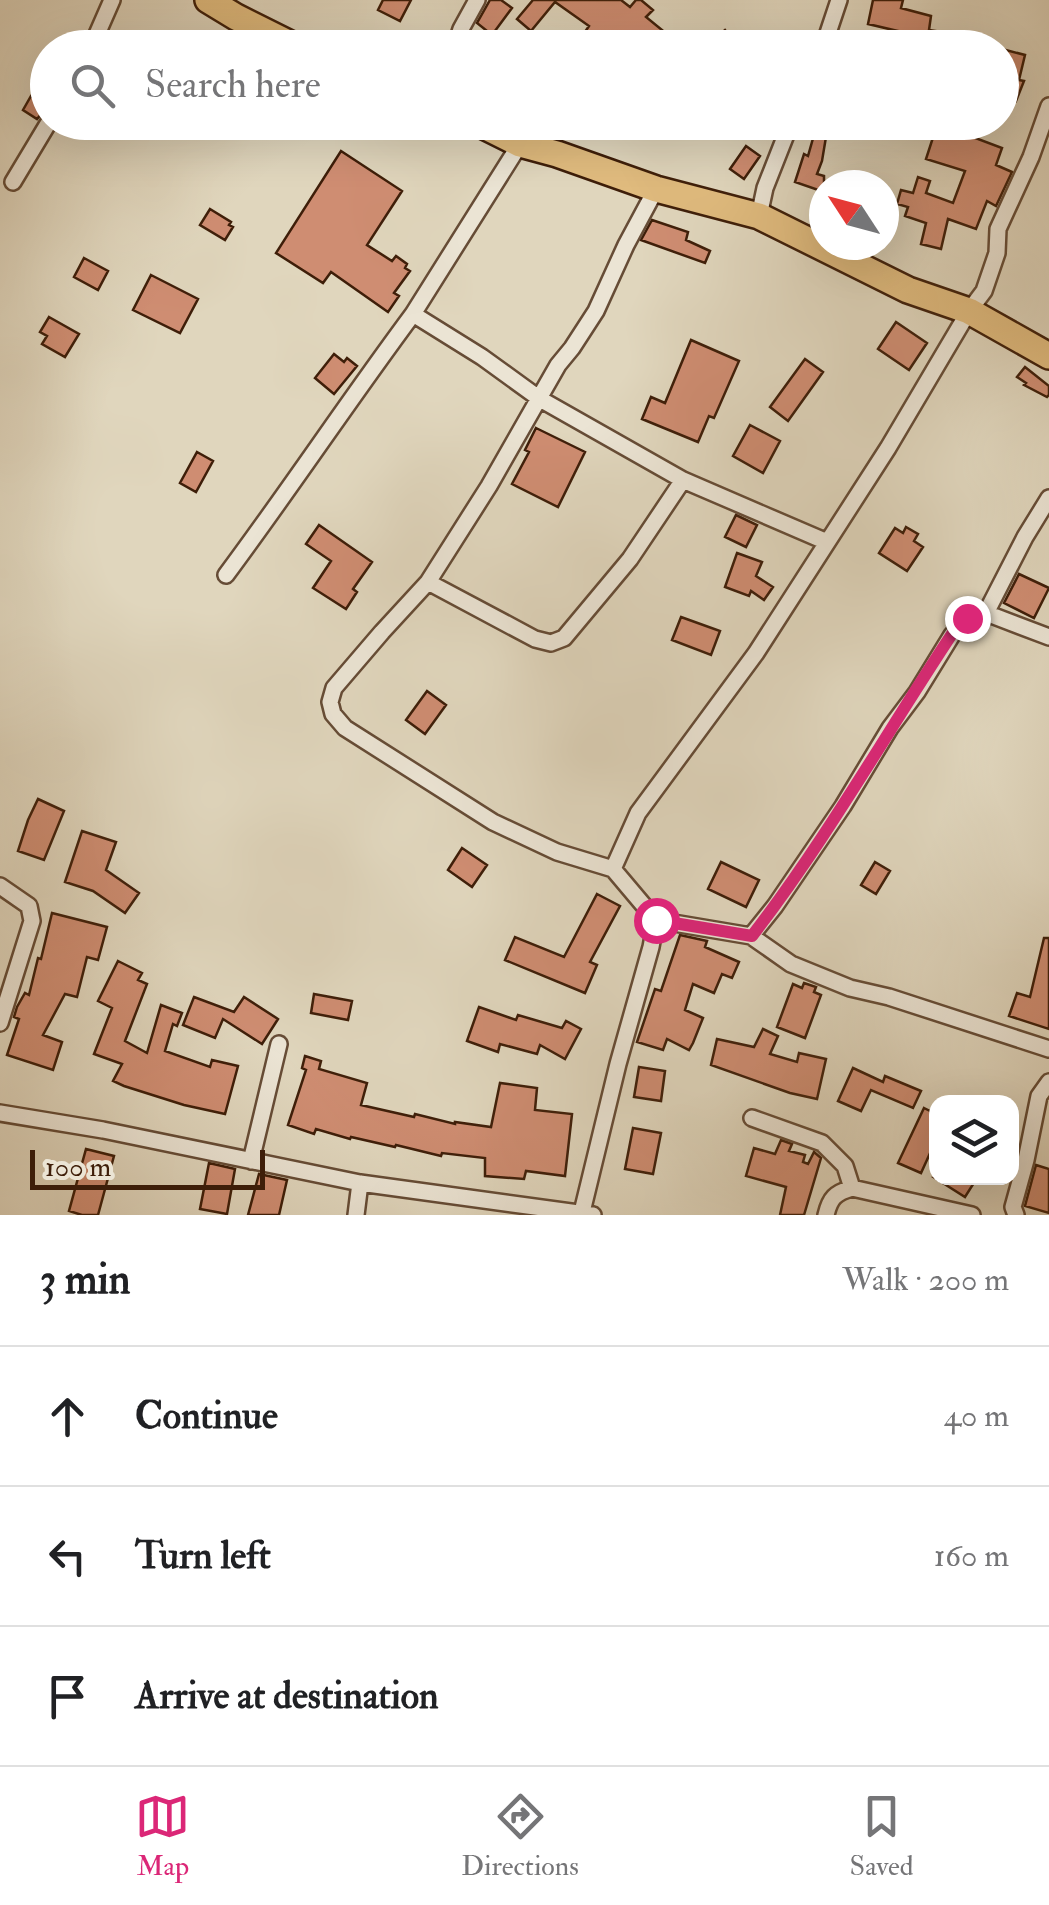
<!DOCTYPE html>
<meta charset="utf-8">
<style>
:root{--surface:#fff;--page:#f6f6f6;--text:#202124;--muted:#757577;--line:#e0e0e0;--accent:#db2777}
body{margin:0;font-family:"IM FELL Double Pica",serif;background:var(--page);color:var(--text)}
.controls{position:absolute;right:30px;bottom:30px;display:grid;overflow:hidden;border-radius:20px;box-shadow:0 10px 40px #0002}
.controls button{width:90px;height:90px;display:grid;place-items:center;padding:0;border:0;border-bottom:2px solid var(--line);background:var(--surface);color:var(--text);font:50px sans-serif}
.compass{position:absolute;left:809px;top:170px;width:90px;height:90px;border-radius:50%;background:var(--surface);box-shadow:0 10px 40px #0002;rotate:306deg}
.scale{position:absolute;left:30px;bottom:25px;width:235px;box-sizing:border-box;padding-left:10px;border:5px solid #3e1e09;border-top:0;font-size:28px;line-height:35px;white-space:nowrap;color:#3e1e09;-webkit-text-stroke:8px #ebe4d4;paint-order:stroke}
.stop{position:absolute;width:30px;height:30px;margin:-22px;border:8px solid #db2777;border-radius:50%;background:#fff}
.stop.end{background:#db2777;border-color:#fff;box-shadow:0 2px 10px #0008}
.list{margin:0;padding:0;list-style:none}
h2{display:flex;justify-content:space-between;align-items:center;height:130px;margin:0;padding:0 40px;font-size:42px}
h2 small{font-size:32px;font-weight:400;color:var(--muted)}
.list li{display:grid;grid-template-columns:65px 1fr auto;gap:30px;align-items:center;box-sizing:border-box;height:140px;padding:0 40px;border-top:2px solid var(--line)}
.list b{display:block;font-size:38px;white-space:nowrap}
.list em{font-size:32px;font-style:normal;color:var(--muted)}
.icon{flex:none;width:55px;height:55px;fill:none;stroke:currentColor;stroke-width:2;stroke-linecap:round;stroke-linejoin:round}
.map{position:relative;flex:none;width:1049px;height:1215px;overflow:hidden}
.search{position:absolute;background:var(--surface);box-shadow:0 10px 40px #0002;left:30px;right:30px;top:30px;height:110px;display:flex;align-items:center;gap:25px;box-sizing:border-box;padding:0 35px;border-radius:55px;color:var(--muted);font-size:38px}
.sheet{height:550px;background:var(--surface)}
nav{display:flex;justify-content:space-around;align-items:center;box-sizing:border-box;height:140px;border-top:2px solid var(--line);background:var(--surface);font-size:28px;color:var(--muted)}
nav a{display:grid;justify-items:center;gap:5px}
nav .on{color:var(--accent)}
.map>svg:first-child{display:block}
.building{fill:#cf8d72;stroke:#3e1e09;stroke-width:2.5}
.lines{fill:none;stroke-linecap:round;stroke-linejoin:round}
.street-casing{stroke:#664c36;stroke-width:20}
.primary-casing{stroke:#3e1e09;stroke-width:30}
.street{stroke:#ebe4d4;stroke-width:15}
.primary{stroke:#e0bb7e;stroke-width:25}
.route{stroke:#db2777;stroke-width:12}
</style>
<div class="map">
<svg width="1049" height="1215" viewBox="0 0 1049 1215">
<rect width="100%" height="100%" fill="#e0d6bd"/>
<filter id="stains"><feTurbulence type="fractalNoise" baseFrequency=".002" numOctaves="4"/><feColorMatrix values="0 0 0 0 .2 0 0 0 0 .09 0 0 0 0 .02 0 0 0 .5 -.17"/></filter>
<radialGradient id="worn" r=".72"><stop offset=".6" stop-color="#630" stop-opacity="0"/><stop offset="1" stop-color="#630" stop-opacity=".3"/></radialGradient>
<path class="building" d="M 383,0 L 411,0 L 400,21 L 378,10 Z
M 490,0 L 501,0 L 512,8 L 492,35 L 477,23 Z
M 533,0 L 621,0 L 630,7 L 636,0 L 641,0 L 653,10 L 646,17 L 684,48 L 632,48 L 624,41 L 620,48 L 574,48 L 589,26 L 555,2 L 531,31 L 517,19 Z
M 873,0 L 903,0 L 901,8 L 931,16 L 929,30 L 948,33 L 944,48 L 898,48 L 902,32 L 868,24 Z
M 725,30 L 739,48 L 703,48 Z
M 1002,49 L 1025,55 L 1019,80 L 1024,81 L 1016,101 L 1002,95 Z
M 31,96 L 48,106 L 37,119 L 23,110 Z
M 938,122 L 965,122 L 962,133 L 1002,148 L 996,165 L 1012,172 L 996,206 L 987,201 L 976,229 L 948,219 L 941,249 L 921,244 L 926,223 L 905,216 L 908,207 L 897,204 L 901,190 L 913,193 L 918,177 L 930,181 L 926,193 L 953,203 L 965,171 L 926,159 Z
M 814,135 L 826,137 L 822,161 L 817,174 L 824,176 L 824,192 L 795,182 L 804,154 L 808,156 Z
M 746,146 L 760,156 L 744,179 L 730,169 Z
M 341,151 L 402,191 L 367,245 L 392,261 L 396,256 L 407,264 L 405,268 L 410,271 L 394,293 L 399,296 L 388,312 L 331,272 L 323,283 L 276,253 Z
M 210,209 L 231,222 L 229,225 L 233,227 L 225,240 L 200,225 Z
M 652,220 L 688,232 L 686,240 L 710,251 L 705,263 L 641,240 Z
M 84,258 L 108,271 L 98,290 L 74,277 Z
M 151,275 L 198,299 L 180,333 L 133,310 Z
M 49,317 L 79,334 L 65,357 L 42,344 L 47,336 L 40,332 Z
M 896,322 L 927,343 L 909,370 L 878,349 Z
M 691,340 L 739,361 L 714,418 L 709,416 L 698,442 L 642,419 L 651,397 L 665,403 Z
M 334,354 L 344,362 L 347,358 L 357,366 L 334,394 L 315,378 Z
M 805,359 L 823,372 L 788,421 L 770,407 Z
M 1025,367 L 1049,386 L 1049,395 L 1047,397 L 1024,385 L 1026,383 L 1017,377 Z
M 750,425 L 780,441 L 763,473 L 733,456 Z
M 536,428 L 585,452 L 558,507 L 512,484 L 529,452 L 525,450 Z
M 197,452 L 213,461 L 196,492 L 180,483 Z
M 736,515 L 757,525 L 746,547 L 725,537 Z
M 319,525 L 372,562 L 353,589 L 357,592 L 346,609 L 313,588 L 331,561 L 306,544 Z
M 906,527 L 918,534 L 914,541 L 923,547 L 907,571 L 879,553 L 895,528 L 903,533 Z
M 737,553 L 762,562 L 756,576 L 773,587 L 764,600 L 751,591 L 749,596 L 725,587 Z
M 1019,574 L 1049,588 L 1034,618 L 1004,603 Z
M 681,617 L 720,631 L 711,655 L 672,640 Z
M 427,691 L 446,705 L 425,734 L 406,720 Z
M 38,799 L 64,811 L 44,860 L 18,851 L 28,820 Z
M 82,831 L 116,842 L 106,870 L 139,893 L 125,913 L 93,891 L 65,882 Z
M 462,848 L 487,865 L 472,887 L 448,870 Z
M 721,862 L 759,880 L 746,907 L 708,889 Z
M 875,862 L 890,871 L 876,894 L 861,885 Z
M 597,894 L 620,906 L 590,962 L 597,965 L 585,993 L 505,960 L 515,937 L 564,957 Z
M 52,913 L 107,927 L 98,960 L 87,957 L 77,997 L 65,994 L 43,1035 L 62,1042 L 53,1070 L 7,1055 L 19,1019 L 14,1017 L 17,1007 L 25,993 L 29,995 L 38,958 L 41,959 Z
M 680,935 L 707,941 L 705,947 L 739,962 L 732,978 L 722,974 L 714,993 L 693,984 L 685,1010 L 703,1018 L 693,1043 L 689,1050 L 667,1039 L 663,1050 L 637,1042 L 655,989 L 661,991 Z
M 1044,938 L 1049,938 L 1049,1029 L 1009,1016 L 1017,993 L 1030,997 Z
M 118,961 L 142,973 L 138,980 L 147,984 L 125,1041 L 147,1053 L 161,1005 L 182,1013 L 177,1026 L 173,1024 L 165,1051 L 210,1067 L 212,1060 L 238,1066 L 225,1114 L 184,1105 L 124,1086 L 113,1081 L 122,1064 L 94,1054 L 112,1008 L 98,1001 Z
M 804,983 L 816,987 L 814,992 L 821,995 L 805,1038 L 777,1027 L 793,984 L 802,988 Z
M 314,994 L 352,1001 L 348,1020 L 311,1013 Z
M 194,997 L 234,1012 L 244,997 L 278,1019 L 262,1044 L 223,1019 L 215,1038 L 183,1025 Z
M 479,1007 L 516,1020 L 518,1015 L 562,1028 L 566,1021 L 581,1029 L 565,1059 L 540,1045 L 537,1054 L 500,1044 L 498,1052 L 467,1041 Z
M 763,1029 L 778,1036 L 770,1054 L 797,1062 L 799,1053 L 826,1059 L 817,1099 L 790,1093 L 711,1065 L 717,1039 L 754,1047 Z
M 305,1056 L 321,1061 L 319,1069 L 367,1083 L 361,1105 L 414,1117 L 415,1114 L 455,1124 L 455,1122 L 491,1127 L 500,1083 L 537,1088 L 535,1110 L 572,1114 L 565,1176 L 526,1171 L 524,1179 L 485,1176 L 485,1158 L 442,1153 L 441,1156 L 396,1145 L 395,1147 L 351,1137 L 350,1139 L 316,1129 L 314,1134 L 288,1125 L 306,1070 L 302,1068 Z
M 639,1067 L 665,1071 L 661,1101 L 634,1097 Z
M 853,1068 L 883,1082 L 885,1076 L 921,1091 L 913,1108 L 871,1090 L 861,1111 L 838,1101 Z
M 924,1108 L 936,1114 L 936,1140 L 921,1173 L 898,1163 Z
M 633,1128 L 661,1133 L 653,1174 L 625,1169 Z
M 781,1140 L 792,1144 L 789,1151 L 805,1155 L 803,1162 L 808,1164 L 814,1152 L 821,1158 L 804,1215 L 780,1215 L 786,1187 L 746,1176 L 754,1148 L 775,1154 Z
M 86,1149 L 114,1156 L 98,1215 L 82,1215 L 69,1211 Z
M 209,1163 L 235,1169 L 227,1214 L 200,1209 Z
M 1036,1165 L 1049,1169 L 1049,1213 L 1025,1206 Z
M 259,1174 L 287,1180 L 279,1215 L 248,1215 Z
M 935,1178 L 977,1178 L 965,1197 Z"/>
<g class="lines">
<defs>
<path id="street" d="M 91,48 L 112,0
M 455,48 L 461,29 L 477,0
M 823,48 L 839,0
M 520,144 L 413,314 L 482,357 L 540,399 L 683,480 L 827,542
M 13,182 L 49,122
M 656,189 L 626,245 L 596,311 L 572,348 L 558,365 L 489,486 L 428,582 L 382,632 L 334,688 L 330,702 L 333,714 L 345,728 L 493,822 L 557,852 L 613,869 L 638,813 L 756,653 L 888,448 L 969,311 L 984,291 L 997,253 L 998,229 L 1031,157 L 1049,106
M 759,216 L 765,188 L 791,122
M 226,575 C 290,489 349,400 413,314
M 428,582 L 535,639 L 551,643 L 564,638 L 630,559 L 683,480
M 986,613 L 1025,537 L 1049,498
M 613,869 L 656,920
M 0,886 L 29,906 L 32,921 L 0,1023
M 751,936 L 791,964 L 850,988 L 889,997 L 1049,1049
M 0,1113 L 103,1130 L 360,1183 L 593,1215
M 752,1118 L 822,1143 L 845,1166 L 852,1188
M 251,1161 L 279,1044
M 582,1212 L 618,1064 L 651,947 L 656,920 L 751,936 L 775,906 L 843,806 L 890,728 L 917,692 L 952,635 L 967,618 L 986,613 L 1049,637
M 356,1215 L 360,1183
M 826,1215 C 830,1198 835,1193 852,1188 L 972,1215
M 1016,1215 L 1013,1207 L 1026,1160 L 1039,1096 L 1049,1082"/>
<path id="primary" d="M 208,0 L 236,17 L 298,48
M 476,122 L 520,144 L 557,154 L 656,189 L 759,216 L 908,290 L 969,311 L 1049,356"/>
</defs>
<use href="#street" class="street-casing"/>
<use href="#primary" class="primary-casing"/>
<use href="#street" class="street"/>
<use href="#primary" class="primary"/>
</g>
<g class="lines">
<path class="route" d="M 656,920 L 752,936 C 826,840 885,735 952,634 L 967,618"/>
</g>
<rect width="100%" height="100%" filter="url(#stains)"/>
<rect width="100%" height="100%" fill="url(#worn)"/>
</svg>
<div class="controls">
<button><svg class="icon" aria-label="layers" viewBox="0 0 24 24"><path d="M12 4l9 5-9 5-9-5zM3 14l9 5 9-5"/></svg></button>
</div>
<svg class="compass" viewBox="-18 -18 36 36"><path d="M0-13l5 13h-10z" fill="#e53935"/><path d="M0 13l5-13h-10z" fill="#757577"/></svg>
<div class="scale">100 m</div>
<div class="stop" style="left:656px;top:920px"></div>
<div class="stop end" style="left:967px;top:618px"></div>
<div class="search"><svg class="icon" aria-label="search" viewBox="0 0 24 24"><circle cx="10" cy="10" r="6"/><path d="M15 15l6 6"/></svg>Search here</div>
</div>
<section class="sheet">
<h2>3 min<small>Walk · 200 m</small></h2>
<ul class="list">
<li><svg class="icon" aria-label="ahead" viewBox="0 0 24 24"><path d="M12 20V5M6 11l6-6 6 6"/></svg><div><b>Continue</b></div><em>40 m</em></li>
<li><svg class="icon" aria-label="left" viewBox="0 0 24 24"><path d="M17 20v-9H6M10 6l-5 5 5 5"/></svg><div><b>Turn left</b></div><em>160 m</em></li>
<li><svg class="icon" aria-label="arrive" viewBox="0 0 24 24"><path d="M6 21V4h12l-3 4 3 4H6"/></svg><div><b>Arrive at destination</b></div></li>
</ul>
</section>
<nav>
<a class="on"><svg class="icon" aria-label="map" viewBox="0 0 24 24"><path d="M3 6l6-2 6 2 6-2v14l-6 2-6-2-6 2zM9 4v14M15 6v14"/></svg>Map</a>
<a><svg class="icon" aria-label="directions" viewBox="0 0 24 24"><path d="M12 3l9 9-9 9-9-9zM9 14v-3h6M13 9l2 2-2 2"/></svg>Directions</a>
<a><svg class="icon" aria-label="saved" viewBox="0 0 24 24"><path d="M7 4h10v16l-5-4-5 4z"/></svg>Saved</a>
</nav>
